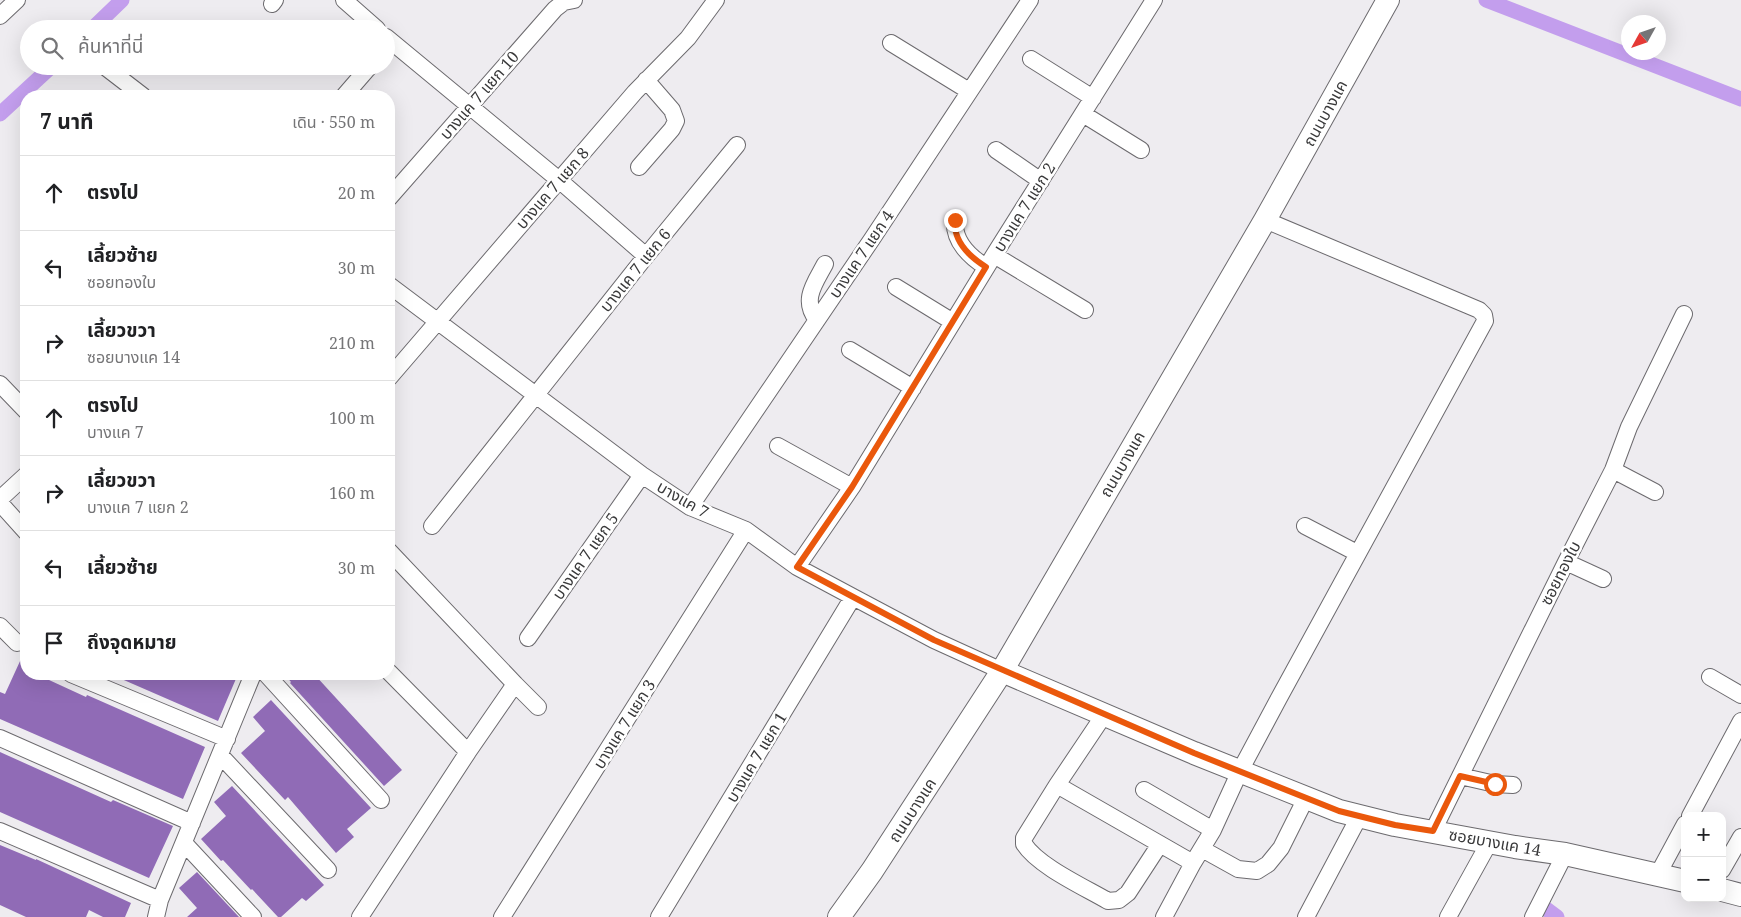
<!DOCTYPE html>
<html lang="th">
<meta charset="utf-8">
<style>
:root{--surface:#fff;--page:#f2f2f2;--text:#202124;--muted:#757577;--line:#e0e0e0}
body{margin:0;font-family:"Noto Serif","Noto Sans Thai",serif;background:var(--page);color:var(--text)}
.controls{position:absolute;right:15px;bottom:15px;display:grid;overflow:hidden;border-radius:10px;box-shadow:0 5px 20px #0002}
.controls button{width:45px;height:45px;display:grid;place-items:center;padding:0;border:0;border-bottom:1px solid var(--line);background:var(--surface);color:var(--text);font:25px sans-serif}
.compass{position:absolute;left:1621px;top:15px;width:45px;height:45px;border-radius:50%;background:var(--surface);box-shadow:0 5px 20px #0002;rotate:230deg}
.stop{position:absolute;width:15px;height:15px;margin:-11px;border:4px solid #ea580c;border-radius:50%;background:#fff}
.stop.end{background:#ea580c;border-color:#fff;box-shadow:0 1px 5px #0008}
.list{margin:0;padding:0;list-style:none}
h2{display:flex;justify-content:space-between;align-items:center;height:65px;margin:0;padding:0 20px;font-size:21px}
h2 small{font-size:16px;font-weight:400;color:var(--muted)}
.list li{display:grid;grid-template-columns:32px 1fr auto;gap:15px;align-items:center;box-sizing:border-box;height:75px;padding:0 20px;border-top:1px solid var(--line)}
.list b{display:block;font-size:19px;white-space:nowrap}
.list p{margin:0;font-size:16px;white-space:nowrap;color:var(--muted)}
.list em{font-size:16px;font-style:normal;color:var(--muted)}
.icon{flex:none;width:28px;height:28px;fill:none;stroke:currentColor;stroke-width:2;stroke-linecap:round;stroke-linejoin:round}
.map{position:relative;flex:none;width:1741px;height:917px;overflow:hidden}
.search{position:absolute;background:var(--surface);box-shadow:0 5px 20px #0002;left:20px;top:20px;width:375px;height:55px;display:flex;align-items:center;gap:12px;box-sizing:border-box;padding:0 18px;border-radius:28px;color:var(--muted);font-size:19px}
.panel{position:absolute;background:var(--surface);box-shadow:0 5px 20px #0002;left:20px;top:90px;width:375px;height:590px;border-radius:20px}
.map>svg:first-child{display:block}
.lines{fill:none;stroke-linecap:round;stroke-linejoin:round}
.canal{stroke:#c39eed;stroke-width:15}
.building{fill:#906bb6}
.street-casing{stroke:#6c6a6e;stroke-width:18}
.secondary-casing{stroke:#6c6a6e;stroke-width:24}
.street{stroke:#fff;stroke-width:16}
.secondary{stroke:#fff;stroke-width:22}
.route{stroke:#ea580c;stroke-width:6}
.labels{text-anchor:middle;stroke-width:5;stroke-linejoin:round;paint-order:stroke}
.street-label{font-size:16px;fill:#39393a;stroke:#fff}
</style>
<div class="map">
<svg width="1741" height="917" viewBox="0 0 1741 917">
<rect width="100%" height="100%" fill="#eeecf0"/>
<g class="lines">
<path class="canal" d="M 1486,0 L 1741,99
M 92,29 L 122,0
M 0,114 L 52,66
M 1545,908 L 1557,917"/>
</g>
<path class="building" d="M 26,648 L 26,674 L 36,674 L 86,697 L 87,695 L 205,747 L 183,799 L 0,719 L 0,692 L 5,694 Z
M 110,674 L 238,674 L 218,721 Z
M 284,674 L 314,674 L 402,770 L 384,786 L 290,683 L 291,682 Z
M 271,700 L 371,808 L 347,829 L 354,837 L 336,853 L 288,797 L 285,800 L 241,753 L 265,731 L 253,717 Z
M 0,752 L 111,802 L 113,800 L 173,826 L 149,878 L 0,812 Z
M 232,786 L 324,885 L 306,901 L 302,898 L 281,917 L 278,917 L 252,889 L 251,890 L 223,860 L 221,861 L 201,839 L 226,816 L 214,802 Z
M 0,845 L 36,860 L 36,859 L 131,903 L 125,917 L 103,917 L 89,910 L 86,917 L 26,917 L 0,905 Z
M 197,872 L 239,917 L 187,917 L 197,908 L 179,888 Z"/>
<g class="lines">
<defs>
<path id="street" d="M 344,0 L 377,29
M 272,4 L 275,0
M 0,16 L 17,0
M 386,37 L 559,180 L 646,256
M 891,43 L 969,91
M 1031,59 L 1093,98
M 104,66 L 143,96
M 344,96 L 370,66
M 1083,114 L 1141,150
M 996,150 L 1041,181
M 639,167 L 672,129 L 676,121 L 672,110 L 646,80
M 389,198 L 555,9 L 564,2 L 574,0
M 955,220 C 953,241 970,257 986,267
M 994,255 L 1085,310
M 389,285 L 642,475 L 690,507 L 746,530 L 797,567 L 853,597 L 934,640 L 1002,671
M 896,287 L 953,322
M 817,320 C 801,300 815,283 825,264
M 850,350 L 913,388
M 389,378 L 635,92 L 688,38 L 716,0
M 0,384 L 26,411
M 778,446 L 852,487
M 1613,470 L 1655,492
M 0,499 L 26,475
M 0,503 L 26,532
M 690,507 L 872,239 L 1030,0
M 432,526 L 646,256 L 737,145
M 1305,526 L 1357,553
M 1566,562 L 1603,579
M 797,567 L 852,487 L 994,255 L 1154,0
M 0,626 L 17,643
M 528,638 L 642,475
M 389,672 L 468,752
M 71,674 L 227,739
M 266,674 L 381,800
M 1710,677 L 1741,695
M 515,684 L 538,707
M 1104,715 L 1057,785 L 1024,838 L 1024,844 C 1038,866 1084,887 1108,901 L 1119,900 L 1128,893 L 1160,844
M 0,738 L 192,823
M 220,755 L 328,870
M 1460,776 L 1495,784 L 1513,785
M 1057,785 L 1193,863
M 1144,790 L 1213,830
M 1690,816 L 1741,721
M 0,831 L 160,900
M 1433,831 L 1566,562 L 1613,470 L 1629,427 L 1684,314
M 184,843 L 253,917
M 1202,849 L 1238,869 L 1257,871 L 1268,864 L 1281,848 L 1306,798
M 1722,870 L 1741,837
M 1657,876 L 1685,824
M 156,917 L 160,900 L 253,674
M 360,917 L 468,752 L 515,684 L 389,551
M 502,917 L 746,530
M 659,917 L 853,597
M 1164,917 L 1193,863 L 1213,830 L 1240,771 L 1279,698 L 1485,321 L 1484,315 L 1479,310 L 1265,220
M 1306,917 L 1359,817
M 1448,917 L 1489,843
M 1533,917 L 1565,854"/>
<path id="secondary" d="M 1002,671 L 1194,753 L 1339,811 L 1395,825 L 1515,847 L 1565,854 L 1685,881
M 1722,890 L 1741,895
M 839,917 L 872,871 L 1002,671 L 1265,220 L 1388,0"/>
</defs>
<use href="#street" class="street-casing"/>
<use href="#secondary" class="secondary-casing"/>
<use href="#street" class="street"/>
<use href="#secondary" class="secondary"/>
</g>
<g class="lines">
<path class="route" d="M 955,220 C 953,241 970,257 986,267 L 852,487 L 797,567 L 934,640 L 1194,753 L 1339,811 L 1395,825 L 1433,831 L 1460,776 L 1495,784"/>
</g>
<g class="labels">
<g class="street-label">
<text transform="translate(479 95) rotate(-49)" y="6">บางแค 7 แยก 10</text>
<text transform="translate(1325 113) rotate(-61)" y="6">ถนนบางแค</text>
<text transform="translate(552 188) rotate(-49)" y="6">บางแค 7 แยก 8</text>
<text transform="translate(1024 207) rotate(-58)" y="6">บางแค 7 แยก 2</text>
<text transform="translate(861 254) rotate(-56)" y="6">บางแค 7 แยก 4</text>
<text transform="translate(635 270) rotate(-51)" y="6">บางแค 7 แยก 6</text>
<text transform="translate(1122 464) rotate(-60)" y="6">ถนนบางแค</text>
<text transform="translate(683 499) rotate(30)" y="6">บางแค 7</text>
<text transform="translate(585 556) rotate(-55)" y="6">บางแค 7 แยก 5</text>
<text transform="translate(1560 573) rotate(-63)" y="6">ซอยทองใบ</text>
<text transform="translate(624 724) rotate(-58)" y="6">บางแค 7 แยก 3</text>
<text transform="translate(756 757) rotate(-59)" y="6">บางแค 7 แยก 1</text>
<text transform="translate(912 810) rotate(-57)" y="6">ถนนบางแค</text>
<text transform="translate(1495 842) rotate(10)" y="6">ซอยบางแค 14</text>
</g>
</g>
</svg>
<div class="controls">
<button>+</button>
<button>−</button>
</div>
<svg class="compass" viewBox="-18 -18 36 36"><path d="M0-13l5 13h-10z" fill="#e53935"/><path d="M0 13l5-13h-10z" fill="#757577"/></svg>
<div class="stop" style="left:1495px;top:784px"></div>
<div class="stop end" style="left:955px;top:220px"></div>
<div class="search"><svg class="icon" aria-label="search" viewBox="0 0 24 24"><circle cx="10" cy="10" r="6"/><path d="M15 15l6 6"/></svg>ค้นหาที่นี่</div>
<section class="panel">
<h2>7 นาที<small>เดิน · 550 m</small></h2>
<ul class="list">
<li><svg class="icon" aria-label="ahead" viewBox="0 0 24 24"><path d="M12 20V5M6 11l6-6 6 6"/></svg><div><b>ตรงไป</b></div><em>20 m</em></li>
<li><svg class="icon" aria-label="left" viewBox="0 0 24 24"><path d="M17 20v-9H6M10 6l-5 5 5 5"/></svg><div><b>เลี้ยวซ้าย</b><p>ซอยทองใบ</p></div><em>30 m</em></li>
<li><svg class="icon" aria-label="right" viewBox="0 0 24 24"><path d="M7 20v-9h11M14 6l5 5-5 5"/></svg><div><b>เลี้ยวขวา</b><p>ซอยบางแค 14</p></div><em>210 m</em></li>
<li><svg class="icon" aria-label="ahead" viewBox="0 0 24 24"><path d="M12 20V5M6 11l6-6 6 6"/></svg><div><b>ตรงไป</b><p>บางแค 7</p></div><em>100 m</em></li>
<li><svg class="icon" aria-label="right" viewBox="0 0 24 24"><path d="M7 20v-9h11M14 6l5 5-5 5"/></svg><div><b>เลี้ยวขวา</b><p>บางแค 7 แยก 2</p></div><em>160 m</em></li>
<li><svg class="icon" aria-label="left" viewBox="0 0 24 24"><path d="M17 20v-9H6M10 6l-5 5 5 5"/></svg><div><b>เลี้ยวซ้าย</b></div><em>30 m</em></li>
<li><svg class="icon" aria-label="arrive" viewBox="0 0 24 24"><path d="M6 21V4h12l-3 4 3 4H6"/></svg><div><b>ถึงจุดหมาย</b></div></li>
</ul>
</section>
</div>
